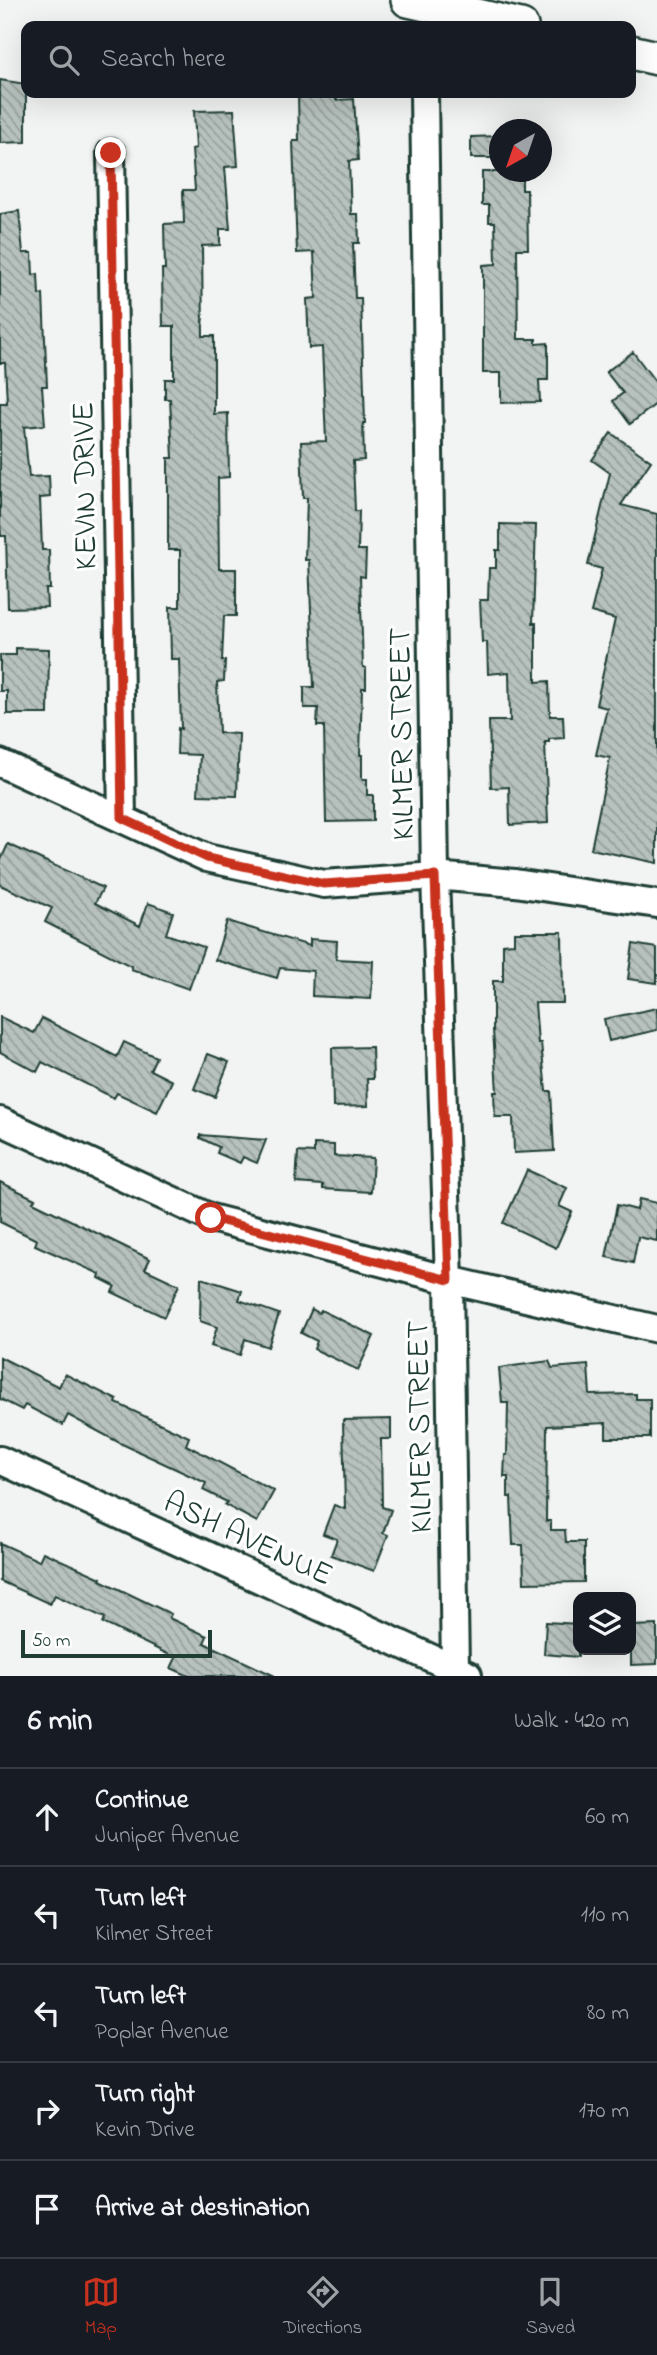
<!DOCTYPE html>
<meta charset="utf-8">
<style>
:root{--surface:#171b24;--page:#242831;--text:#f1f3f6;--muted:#9ea1a6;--line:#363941;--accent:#c8321e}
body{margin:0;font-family:"Indie Flower",sans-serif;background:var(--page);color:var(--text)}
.controls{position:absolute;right:21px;bottom:21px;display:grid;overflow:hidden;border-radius:14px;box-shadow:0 7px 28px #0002}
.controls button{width:63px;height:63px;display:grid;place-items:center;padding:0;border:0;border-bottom:2px solid var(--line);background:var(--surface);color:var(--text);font:35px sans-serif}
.compass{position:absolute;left:489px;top:119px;width:63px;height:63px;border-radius:50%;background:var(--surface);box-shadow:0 7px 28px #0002;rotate:220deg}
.scale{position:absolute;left:21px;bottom:18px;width:191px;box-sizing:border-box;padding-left:7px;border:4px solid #1f3d34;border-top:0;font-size:19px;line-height:24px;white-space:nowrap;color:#1f3d34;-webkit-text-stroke:5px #fff;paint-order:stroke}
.stop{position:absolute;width:21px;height:21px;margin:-16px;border:5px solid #c8321e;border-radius:50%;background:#fff}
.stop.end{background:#c8321e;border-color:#fff;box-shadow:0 2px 7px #0008}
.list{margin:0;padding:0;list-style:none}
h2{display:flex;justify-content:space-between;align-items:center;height:91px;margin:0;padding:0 28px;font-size:30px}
h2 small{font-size:23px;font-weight:400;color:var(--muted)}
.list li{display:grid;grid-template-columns:46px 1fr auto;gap:21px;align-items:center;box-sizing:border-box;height:98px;padding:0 28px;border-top:2px solid var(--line)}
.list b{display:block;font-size:26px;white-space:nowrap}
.list p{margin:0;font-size:23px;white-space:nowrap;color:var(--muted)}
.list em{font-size:23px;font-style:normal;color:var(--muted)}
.icon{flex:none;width:38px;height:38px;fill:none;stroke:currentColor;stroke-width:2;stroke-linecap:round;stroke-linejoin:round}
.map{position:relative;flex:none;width:657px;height:1676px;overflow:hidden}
.search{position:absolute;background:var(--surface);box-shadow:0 7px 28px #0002;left:21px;right:21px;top:21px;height:77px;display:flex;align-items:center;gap:18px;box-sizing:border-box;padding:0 24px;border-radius:14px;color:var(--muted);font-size:26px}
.sheet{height:581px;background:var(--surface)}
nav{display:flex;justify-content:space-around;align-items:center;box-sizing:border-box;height:98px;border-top:2px solid var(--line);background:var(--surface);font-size:19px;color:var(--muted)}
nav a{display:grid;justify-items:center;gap:4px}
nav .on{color:var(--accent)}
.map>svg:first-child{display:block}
.building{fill:url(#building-back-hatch);stroke:#1f3d34;stroke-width:2}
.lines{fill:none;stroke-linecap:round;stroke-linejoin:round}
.minor-casing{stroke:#1f3d34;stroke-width:32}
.major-casing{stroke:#1f3d34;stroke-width:38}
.minor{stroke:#fff;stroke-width:26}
.major{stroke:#fff;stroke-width:33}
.route{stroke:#c8321e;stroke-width:9}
.labels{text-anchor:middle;stroke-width:6;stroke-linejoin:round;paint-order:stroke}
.street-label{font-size:32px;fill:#1f3d34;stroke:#fff}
</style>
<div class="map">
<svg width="657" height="1676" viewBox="0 0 657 1676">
<defs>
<pattern id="building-back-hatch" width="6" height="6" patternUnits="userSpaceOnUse" patternTransform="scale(1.75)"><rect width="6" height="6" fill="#b7c1bd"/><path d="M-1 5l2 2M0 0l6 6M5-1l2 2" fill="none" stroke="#949e9a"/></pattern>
</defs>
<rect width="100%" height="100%" fill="#f2f3f3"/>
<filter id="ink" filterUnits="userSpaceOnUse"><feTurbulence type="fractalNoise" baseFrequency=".0143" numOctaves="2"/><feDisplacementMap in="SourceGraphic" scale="14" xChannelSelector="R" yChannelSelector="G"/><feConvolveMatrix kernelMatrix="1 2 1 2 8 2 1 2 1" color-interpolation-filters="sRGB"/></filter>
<g filter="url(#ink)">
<path class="building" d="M 0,80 L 26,84 L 26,142 L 0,143 Z
M 298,93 L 336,93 L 336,100 L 354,99 L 358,160 L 349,161 L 351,214 L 358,214 L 359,243 L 353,243 L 355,298 L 361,298 L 365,423 L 363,423 L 364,460 L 353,461 L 355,511 L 359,511 L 358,550 L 366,550 L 365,577 L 360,576 L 363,667 L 366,668 L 366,688 L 362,688 L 360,755 L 362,755 L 362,779 L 367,779 L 367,795 L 373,795 L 373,821 L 326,822 L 324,726 L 317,726 L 318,708 L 304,708 L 304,687 L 314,687 L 309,560 L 305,560 L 307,498 L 303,498 L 301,442 L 326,441 L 322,347 L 309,348 L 307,299 L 316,298 L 314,252 L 297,253 L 293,141 L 299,141 Z
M 234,110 L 238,166 L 225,167 L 230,229 L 220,229 L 220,245 L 202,246 L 203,336 L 214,336 L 214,414 L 228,413 L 229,477 L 218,478 L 219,569 L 236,569 L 236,616 L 224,616 L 222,661 L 225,661 L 224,681 L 217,682 L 219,733 L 239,734 L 237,796 L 198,795 L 200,755 L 177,754 L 178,728 L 181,729 L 179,659 L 171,659 L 170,607 L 180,607 L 180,550 L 168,550 L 168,458 L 173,458 L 170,399 L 165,399 L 165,379 L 174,379 L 174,326 L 163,326 L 162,269 L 165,269 L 164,224 L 184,223 L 183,190 L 195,190 L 192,149 L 196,148 L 194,111 Z
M 500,136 L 500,158 L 471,158 L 471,137 Z
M 482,172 L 522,172 L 522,190 L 527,190 L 528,249 L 517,249 L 518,339 L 536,339 L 536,344 L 548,343 L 548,380 L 539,380 L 540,402 L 501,403 L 501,373 L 483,373 L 483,265 L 496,264 L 495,222 L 489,222 L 489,205 L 482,205 Z
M 19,211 L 23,253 L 32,253 L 33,275 L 38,274 L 39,295 L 43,294 L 47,386 L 42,386 L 45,425 L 24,427 L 29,477 L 49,476 L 50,497 L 40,498 L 42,550 L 49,550 L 50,589 L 46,589 L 47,607 L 8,608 L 6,536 L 1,536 L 0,523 L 0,403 L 7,403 L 5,363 L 0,363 L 0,214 Z
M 633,352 L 657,384 L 657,403 L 630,424 L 613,401 L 623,393 L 606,372 Z
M 611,433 L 651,461 L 621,505 L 657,514 L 657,863 L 591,849 L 610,758 L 596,755 L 607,708 L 596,705 L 615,619 L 591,612 L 602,569 L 588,565 L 610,473 L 592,460 Z
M 500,524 L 536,525 L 533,623 L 536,623 L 536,682 L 549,681 L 550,716 L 563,716 L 564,738 L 549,739 L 549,742 L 545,742 L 548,823 L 510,825 L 509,787 L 491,788 L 489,721 L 510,721 L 509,672 L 488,674 L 487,642 L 482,642 L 480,600 L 488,600 L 489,568 L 496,568 L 496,550 L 500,550 Z
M 16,648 L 49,649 L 48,714 L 7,714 L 7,691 L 0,691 L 0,655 L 16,655 Z
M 8,844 L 103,888 L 95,903 L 140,926 L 148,903 L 173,912 L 166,934 L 204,947 L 189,989 L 131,969 L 131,966 L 45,922 L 52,908 L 0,885 L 0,862 Z
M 227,921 L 310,946 L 310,939 L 337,941 L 336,959 L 373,961 L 371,999 L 312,996 L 313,971 L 280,968 L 277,978 L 215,960 Z
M 514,932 L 562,932 L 563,1003 L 535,1003 L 538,1043 L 541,1043 L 546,1091 L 551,1091 L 554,1151 L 514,1153 L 513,1117 L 495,1117 L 494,1092 L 497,1092 L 493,1030 L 493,981 L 503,981 L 503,944 L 514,943 Z
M 633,944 L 657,948 L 657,983 L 628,979 Z
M 657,1008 L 657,1030 L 609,1041 L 604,1019 Z
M 0,1017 L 34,1033 L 42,1018 L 117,1057 L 124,1042 L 156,1057 L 150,1070 L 172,1081 L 157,1112 L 117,1093 L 114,1098 L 42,1062 L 37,1072 L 0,1052 Z
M 372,1047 L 373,1079 L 367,1079 L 368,1106 L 333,1107 L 332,1048 Z
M 208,1054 L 229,1062 L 215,1097 L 194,1089 Z
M 200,1135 L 252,1139 L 266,1140 L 257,1163 L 243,1157 L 240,1163 L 217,1153 L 219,1147 L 200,1138 Z
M 314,1144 L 334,1145 L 334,1156 L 373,1158 L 371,1192 L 323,1189 L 323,1185 L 296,1183 L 298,1152 L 314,1153 Z
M 527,1170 L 567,1188 L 559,1206 L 572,1212 L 556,1248 L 503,1223 Z
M 0,1182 L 35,1199 L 33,1202 L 150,1259 L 145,1269 L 179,1285 L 164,1317 L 112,1292 L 115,1286 L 99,1278 L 100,1274 L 35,1245 L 37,1240 L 0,1222 Z
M 639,1199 L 657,1203 L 657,1241 L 638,1237 L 633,1263 L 606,1257 L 617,1205 L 637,1210 Z
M 201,1278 L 242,1291 L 239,1300 L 279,1314 L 268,1347 L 245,1339 L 240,1355 L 211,1346 L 217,1327 L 200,1321 Z
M 312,1309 L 319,1313 L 321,1310 L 374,1336 L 358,1370 L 314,1349 L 317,1341 L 301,1333 Z
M 0,1357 L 59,1387 L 65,1374 L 117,1400 L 116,1403 L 189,1437 L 186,1445 L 274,1491 L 257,1522 L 225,1505 L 227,1502 L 203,1490 L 206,1483 L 120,1443 L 68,1415 L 63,1425 L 25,1405 L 22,1410 L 0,1399 Z
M 549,1361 L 552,1368 L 588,1365 L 590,1395 L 636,1394 L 636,1399 L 650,1399 L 650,1438 L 606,1438 L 606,1423 L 547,1426 L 546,1521 L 551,1521 L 551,1530 L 565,1530 L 566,1542 L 584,1542 L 584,1582 L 524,1583 L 523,1545 L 513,1545 L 511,1497 L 508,1497 L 508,1477 L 504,1477 L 505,1455 L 507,1455 L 508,1403 L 502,1403 L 499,1368 Z
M 391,1419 L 391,1439 L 381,1439 L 382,1507 L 391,1510 L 383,1533 L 388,1535 L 374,1571 L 331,1555 L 337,1539 L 323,1534 L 334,1505 L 345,1509 L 343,1420 Z
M 0,1543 L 39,1561 L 43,1552 L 101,1578 L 100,1580 L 171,1614 L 169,1618 L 207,1636 L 204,1643 L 275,1676 L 189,1676 L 171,1668 L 176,1658 L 103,1623 L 105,1618 L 55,1595 L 50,1604 L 0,1581 Z
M 546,1622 L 578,1624 L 578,1657 L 544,1654 Z
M 657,1625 L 657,1664 L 631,1665 L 631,1626 Z"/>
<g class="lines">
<defs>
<path id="minor" d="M 424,93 L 435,876 L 449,1280 L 455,1668
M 111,153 L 122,818
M 0,763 L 207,858 L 324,884 L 435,876 L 515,883 L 657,904
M 0,1121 L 211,1218 L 449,1280 L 657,1329
M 0,1460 L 468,1675"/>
<path id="major" d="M 408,0 L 521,26
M 631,52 L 657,58"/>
</defs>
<use href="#minor" class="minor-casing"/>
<use href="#major" class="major-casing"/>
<use href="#minor" class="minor"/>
<use href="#major" class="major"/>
</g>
</g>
<g class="lines" filter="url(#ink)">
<path class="route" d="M 111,153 L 122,818 L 207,858 L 324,884 L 435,876 L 449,1280 L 211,1218"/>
</g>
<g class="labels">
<g class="street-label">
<text transform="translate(83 486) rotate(-91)" y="11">KEVIN DRIVE</text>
<text transform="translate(400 734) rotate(-91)" y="11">KILMER STREET</text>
<text transform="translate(418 1427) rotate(-91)" y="11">KILMER STREET</text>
<text transform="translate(249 1537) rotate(25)" y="11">ASH AVENUE</text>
</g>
</g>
</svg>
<div class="controls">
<button><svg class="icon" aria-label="layers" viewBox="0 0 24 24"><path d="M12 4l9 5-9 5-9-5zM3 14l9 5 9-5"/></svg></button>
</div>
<svg class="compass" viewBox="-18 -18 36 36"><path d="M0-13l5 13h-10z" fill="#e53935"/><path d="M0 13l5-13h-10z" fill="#9ea1a6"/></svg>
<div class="scale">50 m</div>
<div class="stop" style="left:211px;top:1218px"></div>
<div class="stop end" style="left:111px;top:153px"></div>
<div class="search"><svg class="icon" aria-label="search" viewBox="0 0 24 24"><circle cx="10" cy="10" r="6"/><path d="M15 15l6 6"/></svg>Search here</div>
</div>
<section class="sheet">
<h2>6 min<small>Walk · 420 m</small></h2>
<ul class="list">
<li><svg class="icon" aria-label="ahead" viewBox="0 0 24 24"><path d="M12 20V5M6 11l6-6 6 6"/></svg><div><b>Continue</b><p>Juniper Avenue</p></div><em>60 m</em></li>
<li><svg class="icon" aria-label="left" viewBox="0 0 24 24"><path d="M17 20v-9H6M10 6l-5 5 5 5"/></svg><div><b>Turn left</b><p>Kilmer Street</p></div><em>110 m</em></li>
<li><svg class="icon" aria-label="left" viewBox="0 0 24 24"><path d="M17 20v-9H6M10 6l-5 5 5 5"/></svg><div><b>Turn left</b><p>Poplar Avenue</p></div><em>80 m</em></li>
<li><svg class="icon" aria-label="right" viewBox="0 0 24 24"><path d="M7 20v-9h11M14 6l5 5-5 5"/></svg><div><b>Turn right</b><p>Kevin Drive</p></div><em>170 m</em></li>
<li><svg class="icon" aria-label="arrive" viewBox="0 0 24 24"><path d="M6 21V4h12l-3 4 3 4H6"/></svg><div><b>Arrive at destination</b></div></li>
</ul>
</section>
<nav>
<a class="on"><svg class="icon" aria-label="map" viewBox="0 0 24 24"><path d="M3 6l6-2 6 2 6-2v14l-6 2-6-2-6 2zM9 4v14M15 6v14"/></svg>Map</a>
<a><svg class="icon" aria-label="directions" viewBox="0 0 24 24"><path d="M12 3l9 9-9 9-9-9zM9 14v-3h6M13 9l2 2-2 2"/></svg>Directions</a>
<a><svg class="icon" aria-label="saved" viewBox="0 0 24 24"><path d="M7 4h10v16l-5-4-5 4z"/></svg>Saved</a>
</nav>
